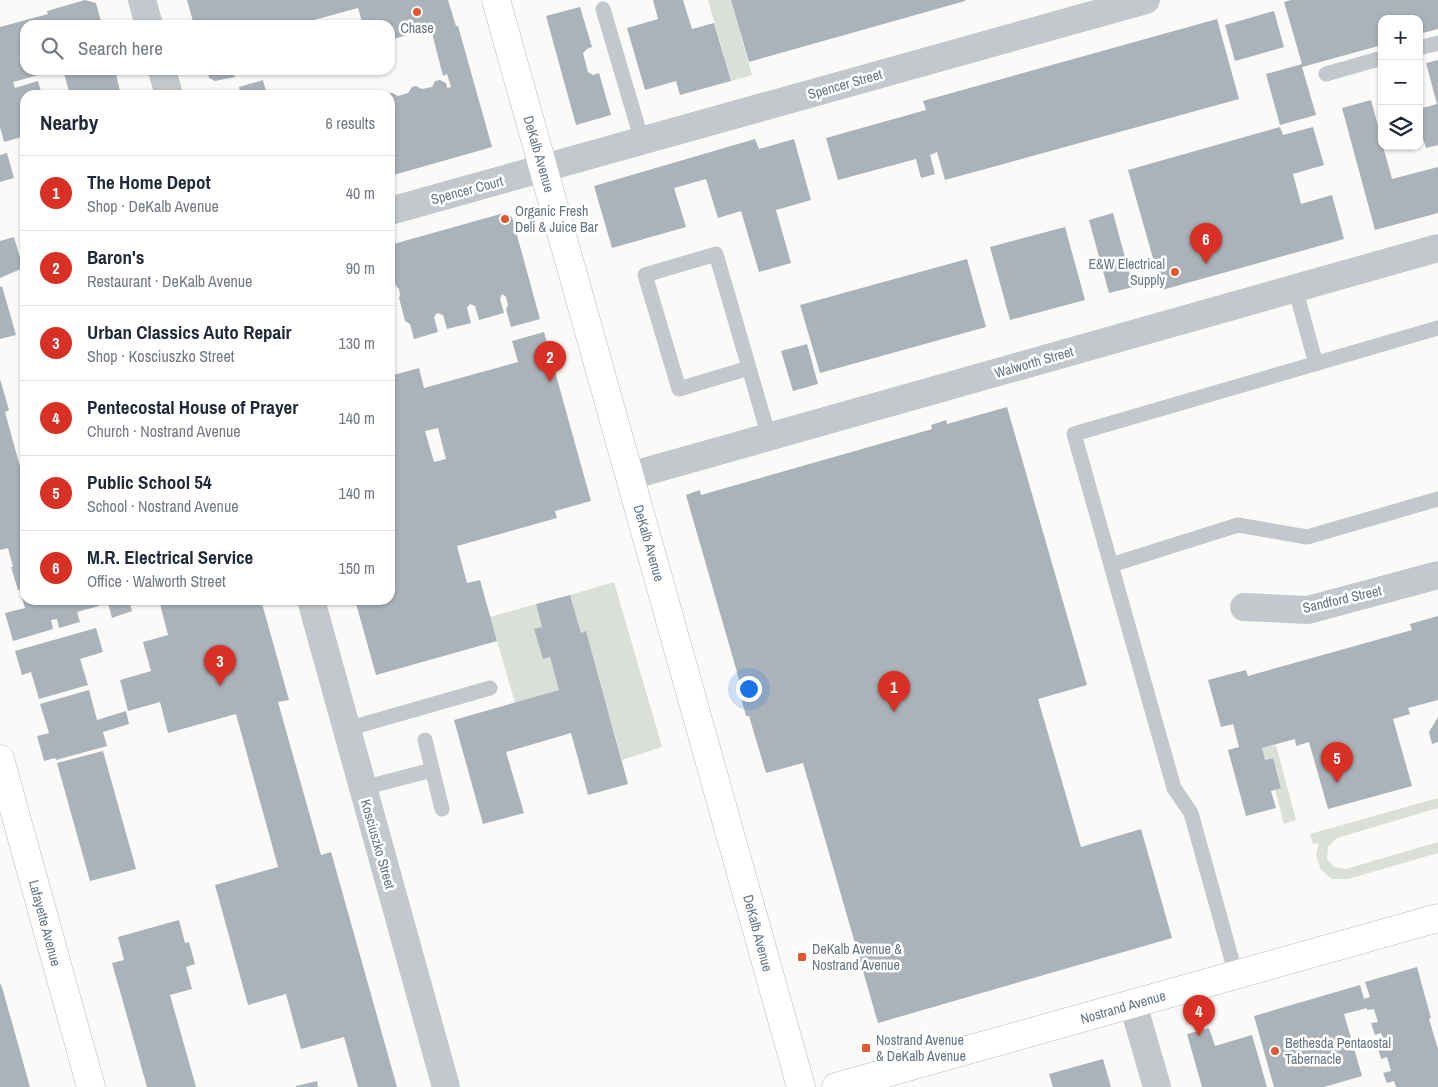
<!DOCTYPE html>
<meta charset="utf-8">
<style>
:root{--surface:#fff;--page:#f2f2f3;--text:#1f2937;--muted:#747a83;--line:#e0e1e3;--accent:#d93025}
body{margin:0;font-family:"Archivo Narrow",sans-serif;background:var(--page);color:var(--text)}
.controls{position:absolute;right:15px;top:15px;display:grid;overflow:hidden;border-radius:10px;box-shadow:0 1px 4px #0004}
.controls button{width:45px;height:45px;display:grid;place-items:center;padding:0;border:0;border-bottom:1px solid var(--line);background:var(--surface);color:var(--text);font:25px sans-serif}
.you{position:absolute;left:748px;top:688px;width:18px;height:18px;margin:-12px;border:4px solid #fff;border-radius:50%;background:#1a73e8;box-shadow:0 0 0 8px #1a73e833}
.badge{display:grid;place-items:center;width:32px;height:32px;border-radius:50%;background:var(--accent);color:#fff;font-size:16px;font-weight:700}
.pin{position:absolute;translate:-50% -41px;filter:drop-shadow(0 1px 2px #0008)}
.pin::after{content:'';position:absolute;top:26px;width:18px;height:15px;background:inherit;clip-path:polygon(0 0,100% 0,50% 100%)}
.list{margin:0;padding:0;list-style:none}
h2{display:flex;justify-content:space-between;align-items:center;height:65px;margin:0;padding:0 20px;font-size:21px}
h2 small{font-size:16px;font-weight:400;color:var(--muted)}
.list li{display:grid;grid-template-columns:32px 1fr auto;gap:15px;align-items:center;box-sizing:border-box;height:75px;padding:0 20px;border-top:1px solid var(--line)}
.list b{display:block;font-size:19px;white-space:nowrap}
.list p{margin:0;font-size:16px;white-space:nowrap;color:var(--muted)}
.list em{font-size:16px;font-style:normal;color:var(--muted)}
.icon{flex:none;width:28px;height:28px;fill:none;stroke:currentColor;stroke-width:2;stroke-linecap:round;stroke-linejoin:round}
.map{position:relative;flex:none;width:1438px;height:1087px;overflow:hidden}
.search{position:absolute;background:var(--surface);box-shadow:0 1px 4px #0004;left:20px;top:20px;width:375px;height:55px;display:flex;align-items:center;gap:12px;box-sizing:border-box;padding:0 18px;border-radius:15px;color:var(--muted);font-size:19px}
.panel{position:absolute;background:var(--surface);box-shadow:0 1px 4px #0004;left:20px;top:90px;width:375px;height:515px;border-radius:15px}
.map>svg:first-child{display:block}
.green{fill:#dadfd7}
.building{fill:#aab3b9;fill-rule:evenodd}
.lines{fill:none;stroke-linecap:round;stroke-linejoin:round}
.secondary-casing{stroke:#b3babf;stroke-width:29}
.lane{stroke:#c3c8cc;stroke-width:15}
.street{stroke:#c3c8cc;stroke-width:28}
.secondary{stroke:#fff;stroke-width:28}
.poi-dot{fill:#e4572e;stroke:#fff;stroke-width:2}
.labels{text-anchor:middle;stroke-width:5;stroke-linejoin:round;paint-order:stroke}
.poi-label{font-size:14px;fill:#657683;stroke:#fff;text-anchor:start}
.street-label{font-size:14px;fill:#657683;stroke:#fff}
</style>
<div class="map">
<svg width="1438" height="1087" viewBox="0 0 1438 1087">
<rect width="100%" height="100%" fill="#fafaf8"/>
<path class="green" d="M 708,0 L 731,0 L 752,75 L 731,81 Z
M 614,582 L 662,747 L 622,760 L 586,632 L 581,633 L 570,595 Z
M 536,604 L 542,627 L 535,629 L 543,659 L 550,657 L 559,690 L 515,703 L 490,617 Z
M 1276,745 L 1296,820 L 1284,824 L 1275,789 L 1281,787 L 1273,758 L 1265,760 L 1262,748 Z
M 1438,798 L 1438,808 L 1337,838 L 1328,847 L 1327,859 L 1334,867 L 1346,869 L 1438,842 L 1438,853 L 1348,879 L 1332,879 L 1321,870 L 1316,855 L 1319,843 L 1313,844 L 1310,834 Z"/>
<path class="building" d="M 85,0 L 96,3 L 102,25 L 25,25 L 25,70 L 53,71 L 13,82 L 15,88 L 38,81 L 42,95 L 25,95 L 25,136 L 4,142 L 0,127 L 0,27 L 48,14 L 47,11 Z
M 187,0 L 448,0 L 456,26 L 458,26 L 492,147 L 390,176 L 390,95 L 386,94 L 392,93 L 398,96 L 408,93 L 412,87 L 416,86 L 422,89 L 432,87 L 435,81 L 440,80 L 446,83 L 447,88 L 451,87 L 447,74 L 443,76 L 432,33 L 426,34 L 425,30 L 390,40 L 390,25 L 363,25 L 358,8 L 296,25 L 194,25 Z
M 653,0 L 683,0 L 692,29 L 714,23 L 731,81 L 680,95 L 676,81 L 645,90 L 627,28 L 658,19 Z
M 731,0 L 965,0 L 965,1 L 749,62 Z
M 1291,0 L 1438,0 L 1438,29 L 1423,33 L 1422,26 L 1419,27 L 1419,19 L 1382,19 L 1382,45 L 1302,67 L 1316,115 L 1280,125 L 1266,74 L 1302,64 L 1284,2 Z
M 580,7 L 592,47 L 587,49 L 583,53 L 588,72 L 593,75 L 599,73 L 611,115 L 576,125 L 546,16 Z
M 1274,11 L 1284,47 L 1235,61 L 1225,25 Z
M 1217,19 L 1239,99 L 945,180 L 937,152 L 930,155 L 935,174 L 921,178 L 916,159 L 838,180 L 826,138 L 926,110 L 923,101 Z
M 1438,60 L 1438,145 L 1426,148 L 1419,126 L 1419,109 L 1437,104 L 1426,63 Z
M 63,70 L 115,70 L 121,95 L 70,95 Z
M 207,70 L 233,70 L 235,77 L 215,81 L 209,78 Z
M 263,80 L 267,95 L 241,95 L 239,87 Z
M 1371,100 L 1382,140 L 1382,146 L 1383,146 L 1392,179 L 1438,167 L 1438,213 L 1375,230 L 1342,108 Z
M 1280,127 L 1283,135 L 1313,127 L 1324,165 L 1293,174 L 1301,204 L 1332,195 L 1344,239 L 1162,290 L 1128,170 Z
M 755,139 L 759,149 L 794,139 L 811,200 L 776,210 L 791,263 L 759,272 L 741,211 L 718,218 L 706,179 L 674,188 L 686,227 L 612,248 L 594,186 Z
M 7,153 L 14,178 L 0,182 L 0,155 Z
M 504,213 L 512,217 L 540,319 L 511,327 L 506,309 L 508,305 L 506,297 L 502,294 L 500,299 L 504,313 L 479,320 L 475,306 L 470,304 L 467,308 L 471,323 L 447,329 L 443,315 L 437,313 L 434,317 L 438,332 L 414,339 L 410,324 L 405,321 L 399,298 L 400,295 L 399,289 L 396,286 L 390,266 L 390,245 Z
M 1113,213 L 1133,287 L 1109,293 L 1089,220 Z
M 1065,227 L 1085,300 L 1010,320 L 990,247 Z
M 14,237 L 23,268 L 0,278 L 0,241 Z
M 967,259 L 986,327 L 820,373 L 800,305 Z
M 2,286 L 16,335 L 0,339 L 0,287 Z
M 544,332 L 591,501 L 555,511 L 557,518 L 457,546 L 467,583 L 480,580 L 497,641 L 376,675 L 355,600 L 390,600 L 390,376 L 419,368 L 424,388 L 518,362 L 512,341 ZM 438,428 L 446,459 L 434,462 L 425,431 Z
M 807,344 L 818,384 L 793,391 L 781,351 Z
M 0,379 L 9,410 L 5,412 L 25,485 L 25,600 L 97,600 L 99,606 L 77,612 L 80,622 L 59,628 L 57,619 L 51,620 L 53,629 L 13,641 L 5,613 L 25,608 L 20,590 L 18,590 L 11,567 L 13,567 L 8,548 L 0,550 Z
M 1007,407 L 1087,685 L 1038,699 L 1081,847 L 1141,829 L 1172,938 L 878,1023 L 803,763 L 766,773 L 749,716 L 746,716 L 740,694 L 743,693 L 686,495 L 700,490 L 701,495 L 932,429 L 931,425 L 946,420 L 947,424 Z
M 570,595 L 581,633 L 586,631 L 628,784 L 588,795 L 571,733 L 506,752 L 524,813 L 483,824 L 454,720 L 559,690 L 550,657 L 543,659 L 534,629 L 542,627 L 536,604 Z
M 118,600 L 129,600 L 132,611 L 112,618 L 108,603 Z
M 159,600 L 261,600 L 289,700 L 278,702 L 321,855 L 331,852 L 397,1087 L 358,1087 L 344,1037 L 301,1049 L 286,994 L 248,1005 L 215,885 L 278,867 L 236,714 L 168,733 L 160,702 L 128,711 L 120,680 L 151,671 L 143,642 L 168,635 Z
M 1438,616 L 1438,700 L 1408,708 L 1410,714 L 1393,719 L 1412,786 L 1328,809 L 1309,742 L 1296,746 L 1295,739 L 1262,748 L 1265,760 L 1273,758 L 1281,788 L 1271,791 L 1276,808 L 1246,816 L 1228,750 L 1239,747 L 1233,724 L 1221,727 L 1208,680 L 1246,670 L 1248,676 L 1412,630 L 1410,624 Z
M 96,628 L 103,652 L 80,659 L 88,685 L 39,699 L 31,672 L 22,675 L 15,651 Z
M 89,690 L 97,720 L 126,711 L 129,724 L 103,732 L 107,746 L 56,760 L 55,758 L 44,761 L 37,736 L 49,733 L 40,704 Z
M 1438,717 L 1438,742 L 1432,744 L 1429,732 Z
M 103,751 L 136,869 L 90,881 L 57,763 Z
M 179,920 L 185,943 L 189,942 L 195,964 L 186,967 L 192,989 L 170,995 L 196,1087 L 147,1087 L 112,963 L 124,960 L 118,937 Z
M 1417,967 L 1431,1018 L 1429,1019 L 1438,1049 L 1438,1087 L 1396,1087 L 1394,1081 L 1387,1083 L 1383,1073 L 1391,1071 L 1387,1057 L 1381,1059 L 1378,1048 L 1385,1046 L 1381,1033 L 1375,1035 L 1371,1023 L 1378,1022 L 1374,1009 L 1367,1010 L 1367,1008 L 1344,1014 L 1362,1076 L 1324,1087 L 1274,1087 L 1254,1016 L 1360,985 L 1364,999 L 1370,997 L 1365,982 Z
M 0,983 L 2,987 L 30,1087 L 0,1087 Z
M 1209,1028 L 1215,1046 L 1252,1035 L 1267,1087 L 1202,1087 L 1187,1034 Z
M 1103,1059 L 1111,1087 L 1053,1087 L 1049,1074 Z
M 317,1081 L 318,1087 L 296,1087 L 296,1086 Z"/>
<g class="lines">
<defs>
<path id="secondary" d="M 496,0 L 801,1087
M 0,759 L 91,1087
M 836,1087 L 1438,918"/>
</defs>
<use href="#secondary" class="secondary-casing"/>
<path class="lane" d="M 603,9 L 642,141
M 1419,48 L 1438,43
M 1326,74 L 1382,58
M 1295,288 L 1316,364
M 749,368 L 679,389 L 645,275 L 716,254 L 769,437
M 1111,565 L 1238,525 L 1307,537 L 1438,499
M 347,729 L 490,688
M 425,740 L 442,809
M 363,788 L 432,770
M 1236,975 L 1191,813 L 1174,788 L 1074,434 L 1438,328"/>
<path class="street" d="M 142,0 L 149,25
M 162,70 L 169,95
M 390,211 L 1146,0
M 630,476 L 1438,248
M 311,600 L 446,1087
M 1244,607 L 1308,610 L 1438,575
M 1133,1004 L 1157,1087"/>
<use href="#secondary" class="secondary"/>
</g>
<g class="poi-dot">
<circle cx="417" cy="12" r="5"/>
<circle cx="505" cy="219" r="5"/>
<circle cx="1175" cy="272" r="5"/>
<rect x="797" y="952" width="10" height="10" rx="2.5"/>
<rect x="861" y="1043" width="10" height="10" rx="2.5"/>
<circle cx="1275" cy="1051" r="5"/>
</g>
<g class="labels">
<g class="poi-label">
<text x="417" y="33" text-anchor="middle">Chase</text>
<text x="515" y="216">Organic Fresh<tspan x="515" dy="16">Deli &amp; Juice Bar</tspan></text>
<text x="1165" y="269" text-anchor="end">E&amp;W Electrical<tspan x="1165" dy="16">Supply</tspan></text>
<text x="812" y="954">DeKalb Avenue &amp;<tspan x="812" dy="16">Nostrand Avenue</tspan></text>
<text x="876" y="1045">Nostrand Avenue<tspan x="876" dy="16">&amp; DeKalb Avenue</tspan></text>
<text x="1285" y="1048">Bethesda Pentaostal<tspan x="1285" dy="16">Tabernacle</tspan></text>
</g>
<g class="street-label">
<text transform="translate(845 84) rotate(-16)" y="5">Spencer Street</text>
<text transform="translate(539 154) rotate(74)" y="5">DeKalb Avenue</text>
<text transform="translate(467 190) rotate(-15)" y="5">Spencer Court</text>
<text transform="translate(1034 362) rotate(-16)" y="5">Walworth Street</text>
<text transform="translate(649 543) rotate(74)" y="5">DeKalb Avenue</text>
<text transform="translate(1342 599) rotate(-13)" y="5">Sandford Street</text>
<text transform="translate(378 844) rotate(74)" y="5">Kosciuszko Street</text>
<text transform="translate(45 923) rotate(75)" y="5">Lafayette Avenue</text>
<text transform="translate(758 933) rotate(75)" y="5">DeKalb Avenue</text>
<text transform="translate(1123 1007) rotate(-16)" y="5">Nostrand Avenue</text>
</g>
</g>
</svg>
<div class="controls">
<button>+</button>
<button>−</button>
<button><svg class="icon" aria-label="layers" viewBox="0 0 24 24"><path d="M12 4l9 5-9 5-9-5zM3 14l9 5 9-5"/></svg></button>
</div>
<div class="you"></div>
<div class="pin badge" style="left:894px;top:712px">1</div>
<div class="pin badge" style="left:550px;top:382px">2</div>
<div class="pin badge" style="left:220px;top:686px">3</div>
<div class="pin badge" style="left:1199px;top:1036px">4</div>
<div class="pin badge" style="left:1337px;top:783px">5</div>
<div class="pin badge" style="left:1206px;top:264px">6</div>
<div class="search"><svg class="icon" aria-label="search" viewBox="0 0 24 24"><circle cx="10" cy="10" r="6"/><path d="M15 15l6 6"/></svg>Search here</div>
<section class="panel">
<h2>Nearby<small>6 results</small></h2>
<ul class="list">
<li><span class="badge">1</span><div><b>The Home Depot</b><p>Shop · DeKalb Avenue</p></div><em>40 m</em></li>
<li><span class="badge">2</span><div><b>Baron's</b><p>Restaurant · DeKalb Avenue</p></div><em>90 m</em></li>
<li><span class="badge">3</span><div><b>Urban Classics Auto Repair</b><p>Shop · Kosciuszko Street</p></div><em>130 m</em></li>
<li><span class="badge">4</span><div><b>Pentecostal House of Prayer</b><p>Church · Nostrand Avenue</p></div><em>140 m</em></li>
<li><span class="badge">5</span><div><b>Public School 54</b><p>School · Nostrand Avenue</p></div><em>140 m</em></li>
<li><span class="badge">6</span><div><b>M.R. Electrical Service</b><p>Office · Walworth Street</p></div><em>150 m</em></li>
</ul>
</section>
</div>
